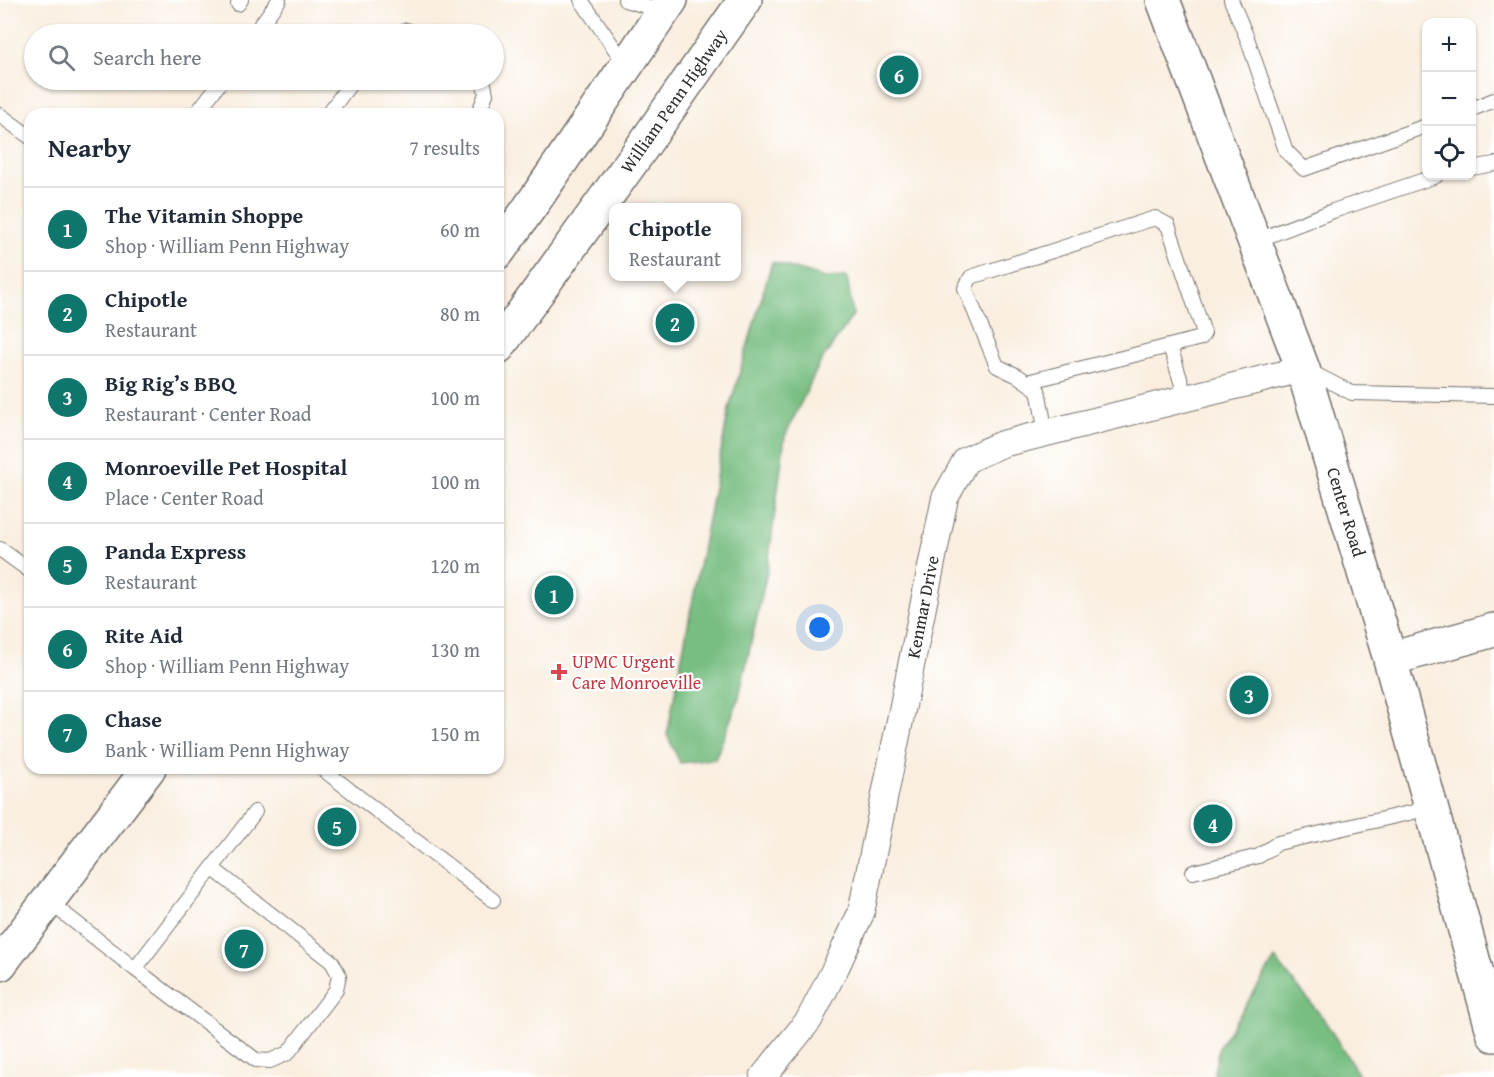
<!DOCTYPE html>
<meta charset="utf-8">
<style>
:root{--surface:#fff;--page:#f2f2f3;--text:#1f2937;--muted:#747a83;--line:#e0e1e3;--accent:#0f766e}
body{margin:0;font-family:"Gentium Book Plus",serif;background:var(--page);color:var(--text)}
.controls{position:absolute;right:18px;top:18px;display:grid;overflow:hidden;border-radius:12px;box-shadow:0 2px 4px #0004}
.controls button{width:54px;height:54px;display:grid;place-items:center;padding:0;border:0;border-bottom:2px solid var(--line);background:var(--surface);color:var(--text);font:30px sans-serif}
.you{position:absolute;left:820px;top:628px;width:21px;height:21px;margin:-15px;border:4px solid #fff;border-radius:50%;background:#1a73e8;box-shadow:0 0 0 9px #1a73e833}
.badge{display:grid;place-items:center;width:39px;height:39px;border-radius:50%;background:var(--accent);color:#fff;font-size:20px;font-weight:700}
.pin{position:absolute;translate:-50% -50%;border:3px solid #fff;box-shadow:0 2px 6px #0006}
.popup{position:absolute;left:609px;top:203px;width:132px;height:78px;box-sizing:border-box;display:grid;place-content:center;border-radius:12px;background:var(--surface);filter:drop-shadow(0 2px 4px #0005);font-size:20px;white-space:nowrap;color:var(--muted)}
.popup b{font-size:22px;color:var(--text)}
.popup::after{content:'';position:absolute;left:50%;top:100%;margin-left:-12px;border:12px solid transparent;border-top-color:var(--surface)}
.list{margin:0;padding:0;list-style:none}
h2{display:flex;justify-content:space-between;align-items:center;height:78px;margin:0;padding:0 24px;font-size:26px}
h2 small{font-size:20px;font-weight:400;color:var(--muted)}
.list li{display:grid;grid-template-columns:39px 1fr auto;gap:18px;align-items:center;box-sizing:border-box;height:84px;padding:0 24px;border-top:2px solid var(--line)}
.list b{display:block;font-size:22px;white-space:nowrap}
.list p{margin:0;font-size:20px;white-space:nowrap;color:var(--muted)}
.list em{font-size:20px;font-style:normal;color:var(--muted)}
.icon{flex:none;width:33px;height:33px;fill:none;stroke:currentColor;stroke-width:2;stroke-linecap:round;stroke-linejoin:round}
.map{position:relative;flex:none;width:1494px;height:1077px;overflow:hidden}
.search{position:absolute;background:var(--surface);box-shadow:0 2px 4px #0004;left:24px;top:24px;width:480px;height:66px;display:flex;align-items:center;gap:15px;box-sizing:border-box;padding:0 21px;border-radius:33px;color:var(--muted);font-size:22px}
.panel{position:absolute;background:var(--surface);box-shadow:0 2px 4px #0004;left:24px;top:108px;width:480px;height:666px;border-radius:18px}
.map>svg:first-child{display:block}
.forest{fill:#78be82;stroke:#527456;stroke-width:1.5}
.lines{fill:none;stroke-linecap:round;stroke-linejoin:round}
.service-casing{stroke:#736f6a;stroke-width:16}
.minor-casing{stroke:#736f6a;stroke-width:28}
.tertiary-casing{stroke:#736f6a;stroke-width:36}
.trunk-casing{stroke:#736f6a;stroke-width:36}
.service{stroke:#fff;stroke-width:14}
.minor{stroke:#fff;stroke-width:26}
.tertiary{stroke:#fff;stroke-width:33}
.trunk{stroke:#fff;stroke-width:33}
.health-dot{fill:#e0444e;stroke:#fff;stroke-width:2}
.labels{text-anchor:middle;stroke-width:4.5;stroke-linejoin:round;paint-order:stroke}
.street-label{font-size:18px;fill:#2b2b2b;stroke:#fff}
.health-label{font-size:18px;fill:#be3a42;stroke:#fff;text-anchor:start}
</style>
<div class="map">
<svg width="1494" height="1077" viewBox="0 0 1494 1077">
<rect width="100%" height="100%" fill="#fff"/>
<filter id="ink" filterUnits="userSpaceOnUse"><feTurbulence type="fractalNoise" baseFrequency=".0167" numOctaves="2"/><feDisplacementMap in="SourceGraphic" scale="12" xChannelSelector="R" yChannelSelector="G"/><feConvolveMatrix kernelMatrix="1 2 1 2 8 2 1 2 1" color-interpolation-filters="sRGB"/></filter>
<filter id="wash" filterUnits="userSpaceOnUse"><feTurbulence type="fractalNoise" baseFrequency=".008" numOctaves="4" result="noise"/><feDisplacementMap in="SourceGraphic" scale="24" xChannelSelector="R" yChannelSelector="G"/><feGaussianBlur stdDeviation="1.35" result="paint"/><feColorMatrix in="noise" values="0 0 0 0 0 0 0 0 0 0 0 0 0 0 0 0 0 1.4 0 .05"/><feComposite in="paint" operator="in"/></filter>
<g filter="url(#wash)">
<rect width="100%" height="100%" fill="#f9eedf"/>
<path class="forest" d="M 772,262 L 825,278 L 847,277 L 853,315 L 820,363 L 785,436 L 767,572 L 738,701 L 715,759 L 680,763 L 667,735 L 729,409 Z
M 1275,959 L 1323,1018 L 1358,1074 L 1358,1077 L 1213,1077 L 1219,1047 Z"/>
</g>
<g filter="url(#ink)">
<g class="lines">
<defs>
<path id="service" d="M 581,0 L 626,65
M 625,0 L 663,11
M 1231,0 L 1247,38 L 1286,151 L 1304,169 L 1426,126
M 238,4 L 241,0
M 254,34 L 279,0
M 399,34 L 407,30 L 419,34
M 1472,109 L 1494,100
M 196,114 L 222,80
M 328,114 L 353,80
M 478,114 L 486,94 L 483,80
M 0,115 L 30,137
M 1472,168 L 1494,164
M 1255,241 L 1333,211 L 1436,176
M 1170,346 L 1186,398
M 1307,370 L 1352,393 L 1494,396
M 1027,382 L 1201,338 L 1204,333 L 1168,225 L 1155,218 L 971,277 L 965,288 L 997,366 L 1018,376 L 1038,390 L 1046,433
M 0,549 L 30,571
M 321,768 L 493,900
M 1193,872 L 1259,856 L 1278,843 L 1431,808
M 48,901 L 135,969 L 255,812
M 135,969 L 256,1060 L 270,1061 L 288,1053 L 336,990 L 339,975 L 332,962 L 212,868"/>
<path id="minor" d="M 763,1077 L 809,1020 L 836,967 L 861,913 L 945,498 L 966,460 L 1002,444 L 1303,369"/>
<path id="tertiary" d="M 1163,0 L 1303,369 L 1390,659 L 1494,1035
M 1390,659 L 1494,630"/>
<path id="trunk" d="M 498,252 L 537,197 L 671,0
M 498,347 L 638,153 L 745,0
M 0,964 L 149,768"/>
</defs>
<use href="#service" class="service-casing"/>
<use href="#minor" class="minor-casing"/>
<use href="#tertiary" class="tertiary-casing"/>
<use href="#trunk" class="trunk-casing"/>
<use href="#service" class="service"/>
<use href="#minor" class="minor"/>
<use href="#tertiary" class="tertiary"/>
<use href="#trunk" class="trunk"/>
</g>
</g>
<path class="health-dot" d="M556 663h6v6h6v6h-6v6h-6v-6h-6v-6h6z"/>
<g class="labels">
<g class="street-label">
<text transform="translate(674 101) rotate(-55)" y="6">William Penn Highway</text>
<text transform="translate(1346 512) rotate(73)" y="6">Center Road</text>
<text transform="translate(923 607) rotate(-79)" y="6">Kenmar Drive</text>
</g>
<g class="health-label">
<text x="572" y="668">UPMC Urgent<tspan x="572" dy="21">Care Monroeville</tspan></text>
</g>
</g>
</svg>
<div class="controls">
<button>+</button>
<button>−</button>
<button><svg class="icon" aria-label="locate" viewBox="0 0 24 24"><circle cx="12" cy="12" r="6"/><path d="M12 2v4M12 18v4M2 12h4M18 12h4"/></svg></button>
</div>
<div class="you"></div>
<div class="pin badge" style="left:554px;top:595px">1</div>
<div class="pin badge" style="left:675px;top:323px">2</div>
<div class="popup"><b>Chipotle</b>Restaurant</div>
<div class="pin badge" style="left:1249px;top:695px">3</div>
<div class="pin badge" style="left:1213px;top:824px">4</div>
<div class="pin badge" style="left:337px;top:827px">5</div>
<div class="pin badge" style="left:899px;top:75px">6</div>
<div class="pin badge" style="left:244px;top:949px">7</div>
<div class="search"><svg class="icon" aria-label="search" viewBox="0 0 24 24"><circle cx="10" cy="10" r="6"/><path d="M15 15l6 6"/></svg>Search here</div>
<section class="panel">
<h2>Nearby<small>7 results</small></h2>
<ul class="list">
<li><span class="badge">1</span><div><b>The Vitamin Shoppe</b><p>Shop · William Penn Highway</p></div><em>60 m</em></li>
<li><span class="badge">2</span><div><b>Chipotle</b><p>Restaurant</p></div><em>80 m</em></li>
<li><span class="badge">3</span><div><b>Big Rig’s BBQ</b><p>Restaurant · Center Road</p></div><em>100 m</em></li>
<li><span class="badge">4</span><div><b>Monroeville Pet Hospital</b><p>Place · Center Road</p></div><em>100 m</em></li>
<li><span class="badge">5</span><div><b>Panda Express</b><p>Restaurant</p></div><em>120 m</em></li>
<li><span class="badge">6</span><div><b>Rite Aid</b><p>Shop · William Penn Highway</p></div><em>130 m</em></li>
<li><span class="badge">7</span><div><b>Chase</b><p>Bank · William Penn Highway</p></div><em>150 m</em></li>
</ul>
</section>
</div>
